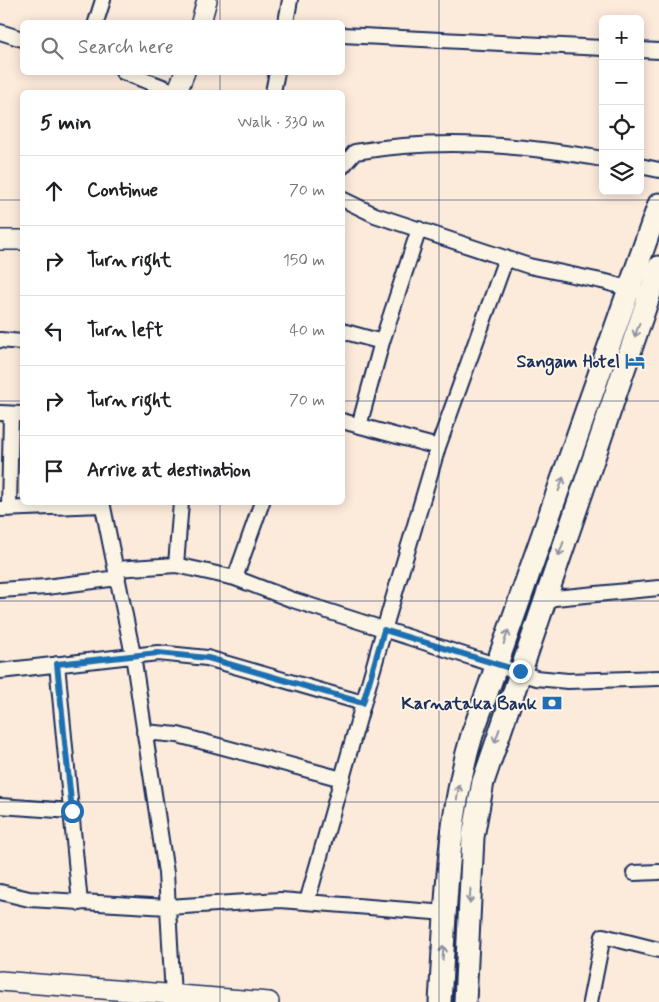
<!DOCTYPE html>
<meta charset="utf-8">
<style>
:root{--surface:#fff;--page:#f2f2f2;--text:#202124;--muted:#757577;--line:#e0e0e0}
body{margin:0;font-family:Mynerve,sans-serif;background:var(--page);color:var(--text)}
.controls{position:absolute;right:15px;top:15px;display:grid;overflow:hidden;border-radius:8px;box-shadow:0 2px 12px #0003}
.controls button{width:45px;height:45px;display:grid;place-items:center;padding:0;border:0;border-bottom:1px solid var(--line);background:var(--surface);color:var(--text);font:25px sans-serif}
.stop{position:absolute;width:15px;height:15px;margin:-11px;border:4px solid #1f6fb2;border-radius:50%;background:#fff}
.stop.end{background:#1f6fb2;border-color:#fff;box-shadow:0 1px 5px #0008}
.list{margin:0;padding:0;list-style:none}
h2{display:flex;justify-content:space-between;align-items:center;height:65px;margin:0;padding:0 20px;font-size:21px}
h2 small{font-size:16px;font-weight:400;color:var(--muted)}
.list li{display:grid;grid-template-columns:32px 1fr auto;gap:15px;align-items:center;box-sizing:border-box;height:70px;padding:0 20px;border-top:1px solid var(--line)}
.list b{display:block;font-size:19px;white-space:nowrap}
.list em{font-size:16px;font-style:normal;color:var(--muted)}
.icon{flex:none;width:28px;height:28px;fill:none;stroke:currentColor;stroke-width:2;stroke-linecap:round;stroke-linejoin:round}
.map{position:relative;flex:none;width:659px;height:1002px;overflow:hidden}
.search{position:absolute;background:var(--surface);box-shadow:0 2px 12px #0003;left:20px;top:20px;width:325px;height:55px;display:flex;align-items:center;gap:12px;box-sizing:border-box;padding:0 18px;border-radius:8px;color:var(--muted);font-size:19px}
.panel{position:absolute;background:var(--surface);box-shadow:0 2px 12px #0003;left:20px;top:90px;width:325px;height:415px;border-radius:8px}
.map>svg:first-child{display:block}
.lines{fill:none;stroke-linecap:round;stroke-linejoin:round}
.street-casing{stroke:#1b2f5e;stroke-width:18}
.secondary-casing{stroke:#1b2f5e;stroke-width:22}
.primary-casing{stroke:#1b2f5e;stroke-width:25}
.street{stroke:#fcf5e5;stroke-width:14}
.secondary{stroke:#fcf5e5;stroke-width:19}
.primary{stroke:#fcf5e5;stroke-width:21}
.oneway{stroke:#8c92a2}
.route{stroke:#1f6fb2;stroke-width:6}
.grid{fill:none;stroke:#1b2f5e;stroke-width:1;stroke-opacity:0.55}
.labels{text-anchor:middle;stroke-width:4;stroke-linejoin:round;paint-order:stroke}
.poi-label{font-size:18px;font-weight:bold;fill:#1b2f5e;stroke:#fcf5e5;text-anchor:end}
</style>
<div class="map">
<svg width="659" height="1002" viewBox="0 0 659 1002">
<rect width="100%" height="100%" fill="#fceadb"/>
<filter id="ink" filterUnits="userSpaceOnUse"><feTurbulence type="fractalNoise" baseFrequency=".02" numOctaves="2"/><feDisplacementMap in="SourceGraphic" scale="10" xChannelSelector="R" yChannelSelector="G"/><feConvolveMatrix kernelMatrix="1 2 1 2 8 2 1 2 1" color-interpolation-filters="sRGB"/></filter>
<g filter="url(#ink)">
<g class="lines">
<defs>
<path id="street" d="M 96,22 L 103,0
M 286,22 L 290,0
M 0,32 L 22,39
M 342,35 L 603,48
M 640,50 L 659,51
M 123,72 L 176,92
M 273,92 L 277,72
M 640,166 L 659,170
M 342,167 L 355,152 C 439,138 519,144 603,159
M 342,199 L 375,215 L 529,266 L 606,282 L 637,291
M 342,331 L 382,342
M 0,340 L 22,342
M 0,413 L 22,414
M 342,421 L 438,447
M 359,426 L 382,342 L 419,229
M 102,502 L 133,655 L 166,873 L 173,996
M 0,509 L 102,505
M 9,509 L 11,414
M 176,565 L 181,502
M 116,569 L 176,565 L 235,578 L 293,600 L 536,678 L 568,681 L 659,678
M 235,578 L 262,502
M 0,590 L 46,587 L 118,578
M 544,599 L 659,588
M 57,664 L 80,903
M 0,671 L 158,653 L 207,658 L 363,703
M 144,732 L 178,735 L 342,779
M 0,806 L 72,811
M 634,873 L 659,872
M 0,892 L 29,899 L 168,907 L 280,900 L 446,913
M 307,902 L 384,630 L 438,447 L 506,258
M 590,1002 L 603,936 L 659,950"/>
<path id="secondary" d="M 201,22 L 207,0
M 177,92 L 185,72
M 0,240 L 22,240
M 0,981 L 269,1002"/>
<path id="primary" d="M 440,1002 C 446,912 446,822 472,735 L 659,204
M 465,1002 L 473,837 L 483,782 L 659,267"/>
</defs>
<use href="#street" class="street-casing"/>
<use href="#secondary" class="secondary-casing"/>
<use href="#primary" class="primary-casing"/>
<use href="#street" class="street"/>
<use href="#secondary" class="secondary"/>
<use href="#primary" class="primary"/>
</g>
<defs><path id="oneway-shaft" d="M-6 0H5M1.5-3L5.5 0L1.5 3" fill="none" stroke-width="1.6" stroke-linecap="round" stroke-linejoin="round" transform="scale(1.25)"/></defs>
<g class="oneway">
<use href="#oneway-shaft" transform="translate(637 330) rotate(109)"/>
<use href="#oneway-shaft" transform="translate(561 484) rotate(-71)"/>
<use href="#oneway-shaft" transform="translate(561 549) rotate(109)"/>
<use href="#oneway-shaft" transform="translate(506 637) rotate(-71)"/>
<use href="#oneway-shaft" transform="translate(497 736) rotate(109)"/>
<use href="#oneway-shaft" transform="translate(458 792) rotate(-81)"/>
<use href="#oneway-shaft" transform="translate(470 896) rotate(94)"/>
<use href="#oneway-shaft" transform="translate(443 953) rotate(-86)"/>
</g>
</g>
<g class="lines" filter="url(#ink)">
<path class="route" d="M 72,811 L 57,664 L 158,653 L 208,658 L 363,703 L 384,630 L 520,671"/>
</g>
<path class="grid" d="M 220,0 L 220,22M 439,0 L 439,1002M 220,72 L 220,92M 0,200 L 22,200M 342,200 L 659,200M 0,401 L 22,401M 342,401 L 659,401M 220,502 L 220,1002M 0,601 L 659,601M 0,802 L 659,802"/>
<defs>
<symbol id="hotel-bare" viewBox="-9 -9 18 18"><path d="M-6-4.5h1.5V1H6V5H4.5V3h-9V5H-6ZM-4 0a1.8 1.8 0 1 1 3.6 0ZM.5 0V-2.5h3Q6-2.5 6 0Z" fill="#1f6fb2" stroke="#fcf5e5" stroke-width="2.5" paint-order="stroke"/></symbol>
<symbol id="bank-bare" viewBox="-9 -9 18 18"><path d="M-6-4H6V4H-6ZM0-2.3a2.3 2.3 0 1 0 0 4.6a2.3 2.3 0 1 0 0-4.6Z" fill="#1f6fb2" stroke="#fcf5e5" stroke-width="2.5" paint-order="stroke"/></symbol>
</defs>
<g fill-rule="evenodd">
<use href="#hotel-bare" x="621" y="347" width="28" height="28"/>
<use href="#bank-bare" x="538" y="689" width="28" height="28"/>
</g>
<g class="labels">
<g class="poi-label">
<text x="620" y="367">Sangam Hotel</text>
<text x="537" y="709">Karnataka Bank</text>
</g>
</g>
</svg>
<div class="controls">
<button>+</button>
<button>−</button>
<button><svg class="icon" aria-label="locate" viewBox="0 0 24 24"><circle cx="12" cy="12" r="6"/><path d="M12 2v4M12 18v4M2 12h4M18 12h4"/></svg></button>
<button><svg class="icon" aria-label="layers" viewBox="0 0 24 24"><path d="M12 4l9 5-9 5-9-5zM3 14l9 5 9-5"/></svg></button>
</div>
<div class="stop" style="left:72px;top:811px"></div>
<div class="stop end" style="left:520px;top:671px"></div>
<div class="search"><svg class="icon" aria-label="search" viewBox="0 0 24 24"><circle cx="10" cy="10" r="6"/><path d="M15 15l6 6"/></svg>Search here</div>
<section class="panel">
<h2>5 min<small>Walk · 330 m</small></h2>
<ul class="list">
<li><svg class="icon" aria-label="ahead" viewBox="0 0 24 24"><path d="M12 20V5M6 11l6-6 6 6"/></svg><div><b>Continue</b></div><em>70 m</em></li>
<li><svg class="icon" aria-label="right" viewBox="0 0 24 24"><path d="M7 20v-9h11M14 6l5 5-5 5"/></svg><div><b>Turn right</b></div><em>150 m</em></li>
<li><svg class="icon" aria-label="left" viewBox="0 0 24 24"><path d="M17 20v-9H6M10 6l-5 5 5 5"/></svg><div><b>Turn left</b></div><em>40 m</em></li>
<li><svg class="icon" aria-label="right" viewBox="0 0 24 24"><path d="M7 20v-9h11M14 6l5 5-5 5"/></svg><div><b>Turn right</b></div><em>70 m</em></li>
<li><svg class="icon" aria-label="arrive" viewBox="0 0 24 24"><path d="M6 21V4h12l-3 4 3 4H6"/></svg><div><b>Arrive at destination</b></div></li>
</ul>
</section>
</div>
